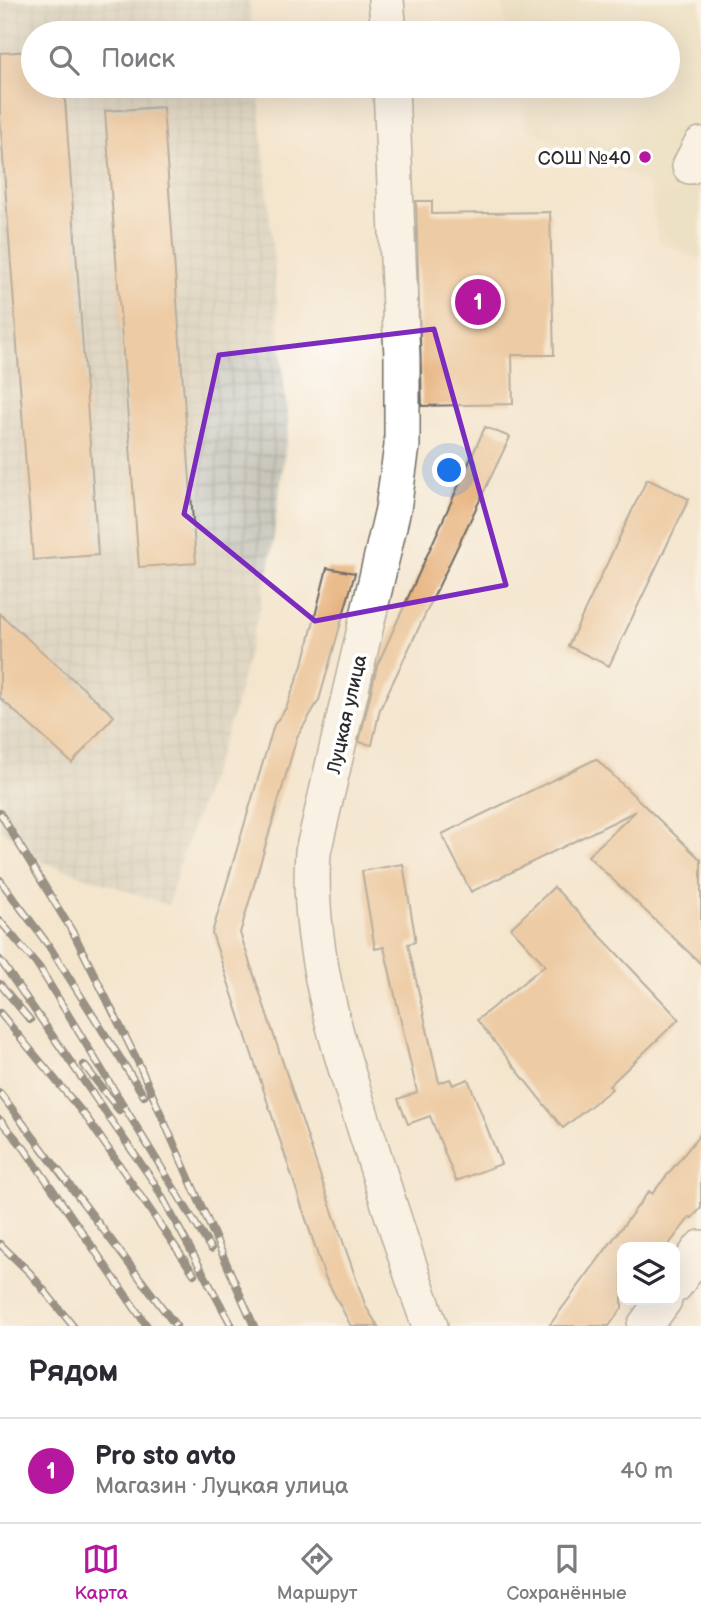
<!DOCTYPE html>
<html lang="ru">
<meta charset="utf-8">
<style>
:root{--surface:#fff;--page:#f7f7f7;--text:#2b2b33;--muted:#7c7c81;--line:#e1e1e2;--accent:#b5179e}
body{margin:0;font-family:"Balsamiq Sans",sans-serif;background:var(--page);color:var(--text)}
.controls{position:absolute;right:21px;bottom:21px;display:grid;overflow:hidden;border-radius:14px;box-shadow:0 7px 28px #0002}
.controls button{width:63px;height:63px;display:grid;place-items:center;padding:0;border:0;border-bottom:2px solid var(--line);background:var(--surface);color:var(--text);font:35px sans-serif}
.you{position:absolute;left:450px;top:471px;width:24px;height:24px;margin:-18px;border:5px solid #fff;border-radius:50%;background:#1a73e8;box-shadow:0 0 0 10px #1a73e833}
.badge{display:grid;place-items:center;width:46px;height:46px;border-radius:50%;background:var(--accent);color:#fff;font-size:23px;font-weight:700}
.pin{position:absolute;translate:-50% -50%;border:4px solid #fff;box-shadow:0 2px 7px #0006}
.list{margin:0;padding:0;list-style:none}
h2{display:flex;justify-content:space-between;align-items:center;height:91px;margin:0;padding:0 28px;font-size:30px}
h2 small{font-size:23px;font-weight:400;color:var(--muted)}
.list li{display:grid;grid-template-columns:46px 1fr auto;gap:21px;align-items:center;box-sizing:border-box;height:105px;padding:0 28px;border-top:2px solid var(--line)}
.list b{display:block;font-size:26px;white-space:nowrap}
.list p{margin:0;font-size:23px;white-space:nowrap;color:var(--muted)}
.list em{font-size:23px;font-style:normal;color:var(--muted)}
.icon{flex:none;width:38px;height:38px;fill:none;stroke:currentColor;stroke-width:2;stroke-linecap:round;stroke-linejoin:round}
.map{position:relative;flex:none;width:701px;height:1326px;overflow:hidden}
.search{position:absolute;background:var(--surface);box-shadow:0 7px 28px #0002;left:21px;right:21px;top:21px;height:77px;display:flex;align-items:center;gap:18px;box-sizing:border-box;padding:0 24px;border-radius:38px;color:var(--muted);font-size:26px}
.sheet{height:196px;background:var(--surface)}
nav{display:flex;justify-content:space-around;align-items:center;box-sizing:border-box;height:98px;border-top:2px solid var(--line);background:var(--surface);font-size:19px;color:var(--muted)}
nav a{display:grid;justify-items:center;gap:4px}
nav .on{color:var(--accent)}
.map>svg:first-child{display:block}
.built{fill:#e5dbba}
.industrial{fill:url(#industrial-grid)}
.building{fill:#e5ac71}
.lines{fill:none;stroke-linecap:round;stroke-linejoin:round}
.minor-casing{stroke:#716c64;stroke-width:38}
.minor{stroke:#fff;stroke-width:35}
.rail-casing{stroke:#2b2b2b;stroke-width:8}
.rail{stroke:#fff;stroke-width:5;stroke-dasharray:16;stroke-linecap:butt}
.marked{fill:none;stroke:#7b2cbf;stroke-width:5;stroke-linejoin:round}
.poi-dot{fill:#b5179e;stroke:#fff;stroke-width:2.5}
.labels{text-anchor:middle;stroke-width:7;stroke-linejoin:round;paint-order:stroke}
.poi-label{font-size:19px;fill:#2b2b2b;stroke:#fff;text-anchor:end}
.street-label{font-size:19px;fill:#2b2b2b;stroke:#fff}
</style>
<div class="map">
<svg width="701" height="1326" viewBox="0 0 701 1326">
<defs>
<pattern id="industrial-grid" width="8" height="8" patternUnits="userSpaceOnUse" patternTransform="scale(1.75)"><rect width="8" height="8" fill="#c7c5b8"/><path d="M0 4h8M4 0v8" fill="none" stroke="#aba99e"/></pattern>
</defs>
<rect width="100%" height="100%" fill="#fff"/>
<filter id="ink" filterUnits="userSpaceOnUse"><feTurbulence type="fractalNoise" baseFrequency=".0143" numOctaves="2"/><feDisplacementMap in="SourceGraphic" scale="14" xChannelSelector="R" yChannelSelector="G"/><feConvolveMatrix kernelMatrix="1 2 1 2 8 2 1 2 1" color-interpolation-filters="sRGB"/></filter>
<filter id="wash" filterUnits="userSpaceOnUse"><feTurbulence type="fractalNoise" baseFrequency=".00686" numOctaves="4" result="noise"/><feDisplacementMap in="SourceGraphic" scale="28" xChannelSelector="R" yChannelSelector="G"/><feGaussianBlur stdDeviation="1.57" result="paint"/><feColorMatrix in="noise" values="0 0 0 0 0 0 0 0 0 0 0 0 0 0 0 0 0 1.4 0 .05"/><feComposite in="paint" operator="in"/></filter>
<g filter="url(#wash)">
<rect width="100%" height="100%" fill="#f4e5cd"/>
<path class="built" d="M 501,0 L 701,0 L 701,259 L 658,242 L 651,186 L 527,128 L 518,86 L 668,86 L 668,33 L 508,33 Z"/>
<path class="industrial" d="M 0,0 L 249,0 L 253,33 L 33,33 L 33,86 L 258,86 L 288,427 L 270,564 L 235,708 L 183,853 L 168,905 L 41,861 L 0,828 Z"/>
<g id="blocks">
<path class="building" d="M 33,51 L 33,86 L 64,86 L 98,555 L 33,560 L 0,117 L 0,53 Z
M 163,107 L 196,563 L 139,567 L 105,111 Z
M 416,201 L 432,201 L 432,214 L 550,212 L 554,355 L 512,355 L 513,404 L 422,406 Z
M 485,427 L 510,437 L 380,709 L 372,745 L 359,742 L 377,666 Z
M 647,479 L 689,499 L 609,666 L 568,646 Z
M 327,568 L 355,573 L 319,700 L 297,737 L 240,933 L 327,1196 L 366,1307 L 378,1326 L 351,1326 L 325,1277 L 212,933 L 274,725 L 286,708 L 304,660 Z
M 0,614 L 114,716 L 72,763 L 0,698 Z
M 596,759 L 701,860 L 701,964 L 588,856 L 636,811 L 471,892 L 442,834 Z
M 403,864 L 415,936 L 415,942 L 408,944 L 439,1083 L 450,1079 L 453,1085 L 468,1079 L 501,1164 L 456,1181 L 430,1116 L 408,1124 L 398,1099 L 417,1092 L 384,947 L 375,949 L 362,871 Z
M 554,887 L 679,1019 L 609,1086 L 612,1089 L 563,1128 L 477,1020 L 545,965 L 511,928 Z
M 701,1133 L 701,1208 L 692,1218 L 690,1217 L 667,1247 L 622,1247 L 622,1308 L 609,1326 L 549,1326 L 649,1191 L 652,1194 Z"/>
</g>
</g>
<g filter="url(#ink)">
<use href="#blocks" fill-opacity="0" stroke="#716c64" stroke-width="2"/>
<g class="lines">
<defs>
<path id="minor" d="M 386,0 L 389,33
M 391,86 L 402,358 L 402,446 L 393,509 L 313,852 C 306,952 340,1050 370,1144 C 389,1205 408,1266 430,1326
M 690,166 L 701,145
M 675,1285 L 701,1248
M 645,1326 L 664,1300"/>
</defs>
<use href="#minor" class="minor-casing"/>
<use href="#minor" class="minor"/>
<defs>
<path id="rail" d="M 0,813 L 75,936 L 138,1062 L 254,1326
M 0,880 L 49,946 L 144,1096
M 0,921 L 39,967 L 211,1249
M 0,960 L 155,1184 L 232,1326
M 0,984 L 30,1020
M 0,1013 L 87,1118 L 194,1274
M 84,1065 L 119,1110
M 0,1093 L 176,1326
M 0,1120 L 24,1148 L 147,1326
M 0,1244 L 30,1273 L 73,1326"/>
</defs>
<use href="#rail" class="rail-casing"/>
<use href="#rail" class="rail"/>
</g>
</g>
<path d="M0 0H701V1326H0ZM 434,329 L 506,585 L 315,621 L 184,514 L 219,355 Z" fill="#f4e5cd" fill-opacity=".55" fill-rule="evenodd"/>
<path class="marked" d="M 434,329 L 506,585 L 315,621 L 184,514 L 219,355 Z"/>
<circle class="poi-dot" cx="645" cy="157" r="7"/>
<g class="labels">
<g class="poi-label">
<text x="631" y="164">СОШ №40</text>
</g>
<g class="street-label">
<text transform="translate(346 714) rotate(-77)" y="7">Луцкая улица</text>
</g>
</g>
</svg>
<div class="controls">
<button><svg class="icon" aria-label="layers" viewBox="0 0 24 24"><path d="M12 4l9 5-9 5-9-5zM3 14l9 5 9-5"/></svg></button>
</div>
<div class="you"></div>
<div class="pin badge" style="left:478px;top:302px">1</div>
<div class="search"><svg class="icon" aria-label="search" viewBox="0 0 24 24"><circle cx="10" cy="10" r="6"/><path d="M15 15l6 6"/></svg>Поиск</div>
</div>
<section class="sheet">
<h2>Рядом<small></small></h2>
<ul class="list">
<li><span class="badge">1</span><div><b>Pro sto avto</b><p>Магазин · Луцкая улица</p></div><em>40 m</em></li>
</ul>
</section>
<nav>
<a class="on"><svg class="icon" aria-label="map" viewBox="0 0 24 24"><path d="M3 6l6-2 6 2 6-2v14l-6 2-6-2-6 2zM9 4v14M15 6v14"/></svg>Карта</a>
<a><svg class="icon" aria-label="directions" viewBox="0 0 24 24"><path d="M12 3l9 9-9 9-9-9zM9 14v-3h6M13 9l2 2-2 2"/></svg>Маршрут</a>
<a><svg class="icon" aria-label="saved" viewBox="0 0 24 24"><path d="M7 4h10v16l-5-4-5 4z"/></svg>Сохранённые</a>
</nav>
